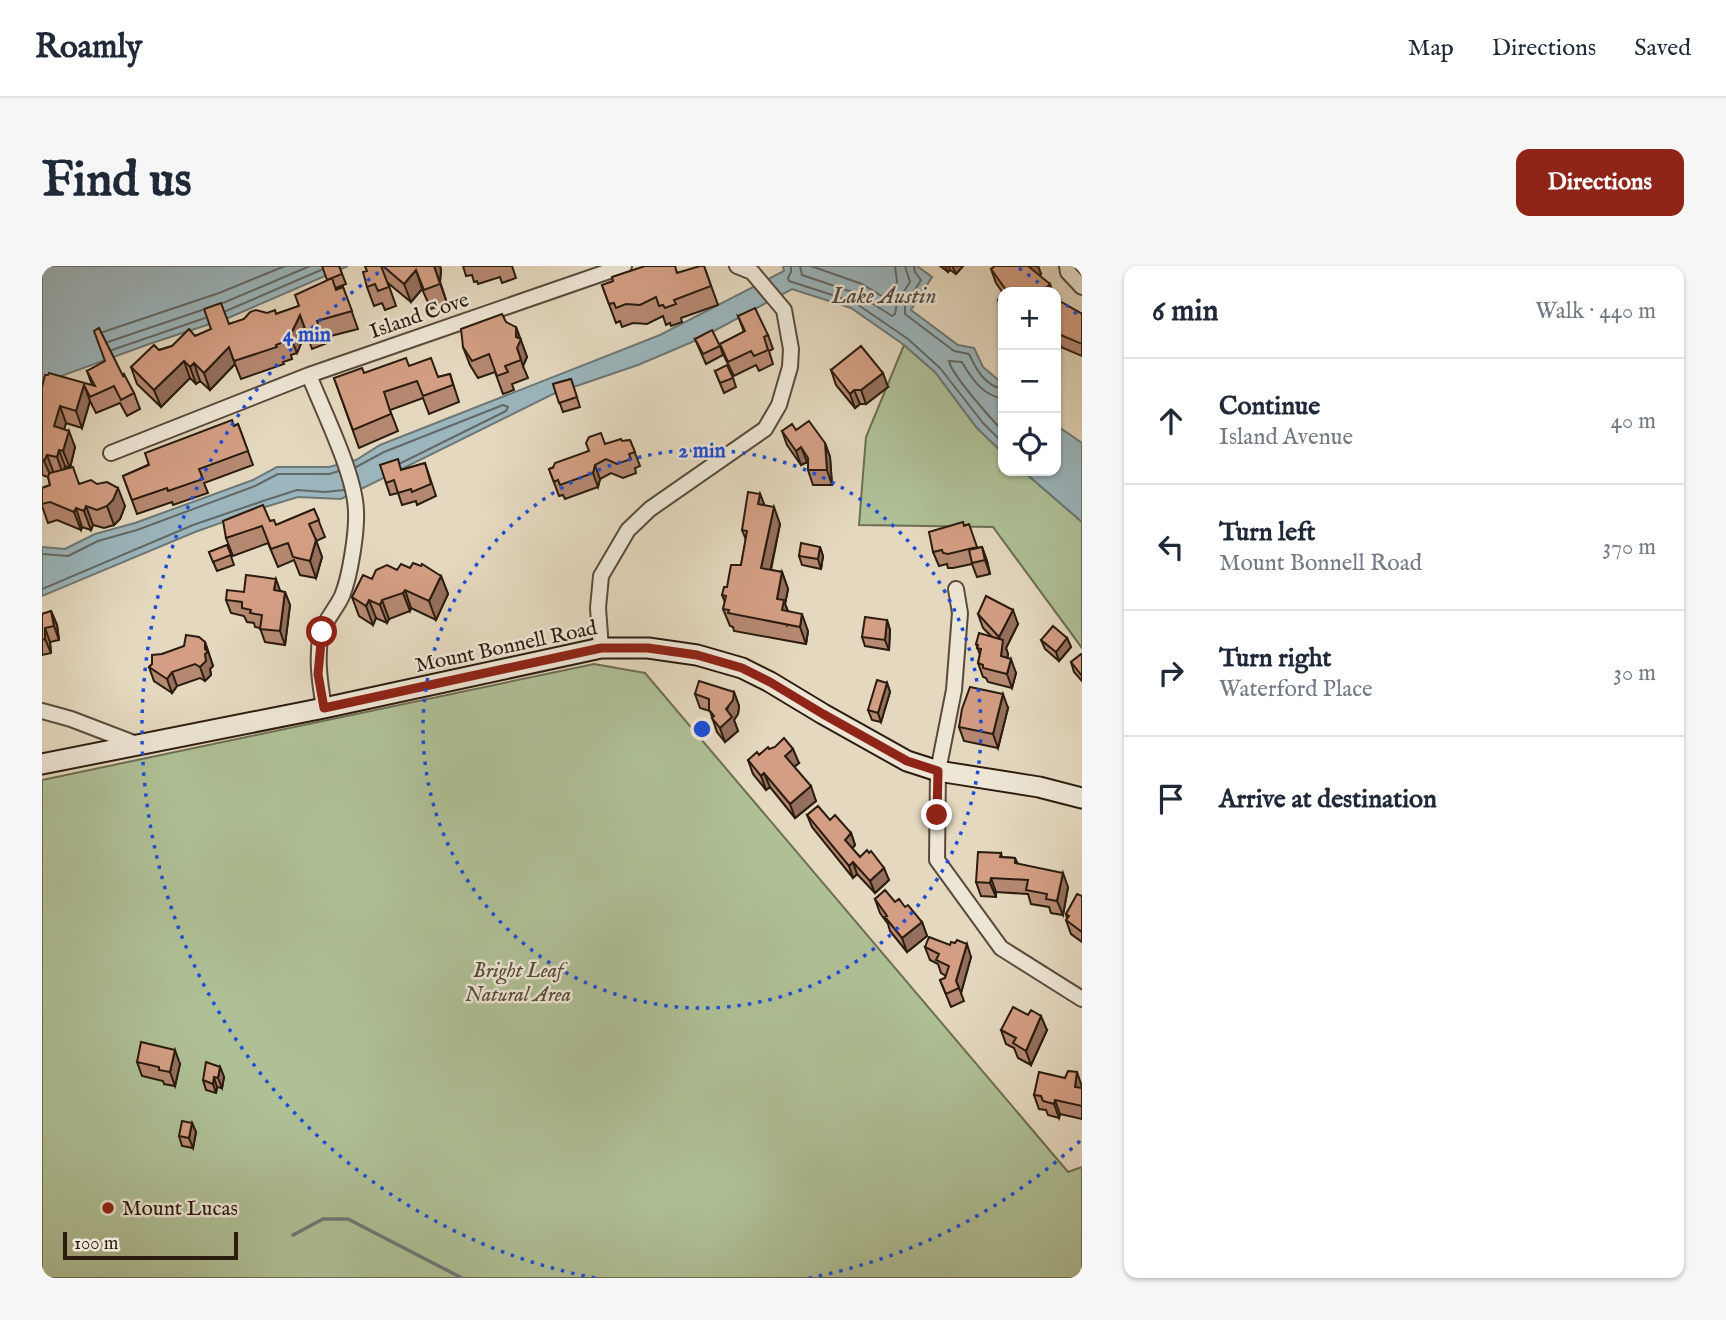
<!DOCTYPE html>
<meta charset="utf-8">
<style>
:root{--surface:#fff;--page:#f6f6f7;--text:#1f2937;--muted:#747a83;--line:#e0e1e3;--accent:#8f2418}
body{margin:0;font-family:"IM FELL English",serif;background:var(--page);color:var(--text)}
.controls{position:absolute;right:21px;top:21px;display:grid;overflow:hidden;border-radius:14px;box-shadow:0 2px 5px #0004}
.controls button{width:63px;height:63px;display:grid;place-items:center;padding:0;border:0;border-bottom:2px solid var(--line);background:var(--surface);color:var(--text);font:35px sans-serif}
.scale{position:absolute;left:21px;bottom:18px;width:175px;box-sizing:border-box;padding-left:7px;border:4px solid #2b1c0f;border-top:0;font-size:19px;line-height:24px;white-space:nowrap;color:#2b1c0f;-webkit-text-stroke:5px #ede6d5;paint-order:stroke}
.stop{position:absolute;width:21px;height:21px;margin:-16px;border:5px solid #8f2418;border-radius:50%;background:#fff}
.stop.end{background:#8f2418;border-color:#fff;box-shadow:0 2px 7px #0008}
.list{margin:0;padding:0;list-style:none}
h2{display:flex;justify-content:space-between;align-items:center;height:91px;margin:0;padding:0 28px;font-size:30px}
h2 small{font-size:23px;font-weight:400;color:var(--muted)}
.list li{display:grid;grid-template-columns:46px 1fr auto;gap:21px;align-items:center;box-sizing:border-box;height:126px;padding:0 28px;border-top:2px solid var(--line)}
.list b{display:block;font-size:26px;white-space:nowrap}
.list p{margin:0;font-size:23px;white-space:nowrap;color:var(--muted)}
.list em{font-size:23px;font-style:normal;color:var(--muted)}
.icon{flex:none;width:38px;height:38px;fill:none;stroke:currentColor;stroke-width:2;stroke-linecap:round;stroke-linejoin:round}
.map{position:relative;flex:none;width:1040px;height:1012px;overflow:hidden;border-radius:14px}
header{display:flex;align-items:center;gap:42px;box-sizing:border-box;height:98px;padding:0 35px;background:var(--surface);border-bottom:2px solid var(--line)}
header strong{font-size:33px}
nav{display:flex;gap:38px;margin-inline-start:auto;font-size:24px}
.intro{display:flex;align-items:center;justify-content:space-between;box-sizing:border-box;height:168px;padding:0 42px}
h1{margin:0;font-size:49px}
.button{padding:18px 32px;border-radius:14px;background:var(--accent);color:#fff;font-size:24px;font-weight:700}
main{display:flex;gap:42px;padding:0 42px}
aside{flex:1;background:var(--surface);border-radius:14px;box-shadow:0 2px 5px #0004}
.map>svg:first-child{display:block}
.green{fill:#afc096;stroke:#6d6e52;stroke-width:2}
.water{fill:#9bb6bd;stroke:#6e7877;stroke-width:2}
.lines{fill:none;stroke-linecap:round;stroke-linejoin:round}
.shore{stroke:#636966;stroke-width:2}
.stream{stroke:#6e7877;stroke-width:3.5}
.street-casing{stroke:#594b3b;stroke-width:18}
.secondary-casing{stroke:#2b1c0f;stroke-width:23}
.street{stroke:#ede6d5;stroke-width:14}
.secondary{stroke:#ede6d5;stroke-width:19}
.wall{fill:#b58871;stroke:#2b1c0f;stroke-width:2}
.shaded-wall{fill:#946f5c;stroke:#2b1c0f;stroke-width:2}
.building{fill:#d39e83;stroke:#2b1c0f;stroke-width:2}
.route{stroke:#8f2418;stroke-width:9}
.ring{fill:none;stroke:#1d4ed8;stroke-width:3.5;stroke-dasharray:3.5 7}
.poi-dot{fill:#8f2418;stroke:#ede6d5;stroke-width:2.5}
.labels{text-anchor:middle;stroke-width:5;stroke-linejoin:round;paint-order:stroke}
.street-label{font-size:21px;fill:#2b1c0f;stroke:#ede6d5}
.park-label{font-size:21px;font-style:italic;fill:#534d38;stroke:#ede6d5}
.poi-label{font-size:21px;fill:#2b1c0f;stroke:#ede6d5;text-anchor:start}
.water-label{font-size:23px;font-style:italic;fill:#4d4a43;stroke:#ede6d5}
.centre{fill:#1d4ed8;stroke:#ede6d5;stroke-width:3.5}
.ring-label{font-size:21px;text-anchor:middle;font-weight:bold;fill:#1d4ed8;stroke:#ede6d5;stroke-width:5;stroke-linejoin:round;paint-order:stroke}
</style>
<header>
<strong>Roamly</strong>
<nav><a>Map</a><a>Directions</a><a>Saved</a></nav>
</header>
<div class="intro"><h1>Find us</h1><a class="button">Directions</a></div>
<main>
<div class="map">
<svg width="1040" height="1012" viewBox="0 0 1040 1012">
<rect width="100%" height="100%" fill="#e4d8be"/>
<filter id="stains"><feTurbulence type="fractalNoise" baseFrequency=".00286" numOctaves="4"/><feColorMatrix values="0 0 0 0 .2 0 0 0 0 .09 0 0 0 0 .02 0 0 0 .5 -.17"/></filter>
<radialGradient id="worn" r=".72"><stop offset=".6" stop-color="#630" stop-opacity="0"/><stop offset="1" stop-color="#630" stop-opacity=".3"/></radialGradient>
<path class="green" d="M 862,79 L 893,106 L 935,162 L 961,187 L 961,205 L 981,205 L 1040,256 L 1040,382 L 951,261 L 817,259 L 824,171 Z
M 552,398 L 603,407 L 1026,906 L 1040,901 L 1040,1012 L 0,1012 L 0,514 Z"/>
<path class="water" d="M 0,0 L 306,0 L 186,52 L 110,77 L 0,117 Z
M 741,0 L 875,0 L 890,11 L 869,44 L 916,79 L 932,82 L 941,101 L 961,118 L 961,187 L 935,162 L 893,106 L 862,79 L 809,42 L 750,23 L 657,73 L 596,99 L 511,128 L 299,233 L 256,231 L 223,241 L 153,266 L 0,330 L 0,281 L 23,283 L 53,268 L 93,257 L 211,214 L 235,201 L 287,201 L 314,194 L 338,179 L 618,69 L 742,5 Z
M 1014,159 L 1040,177 L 1040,256 L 981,205 L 1014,205 Z"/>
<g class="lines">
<path class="shore" d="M 749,0 L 749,6 L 746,12 L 747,15 L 812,36 L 866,73 L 898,102 L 941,157 L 961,177
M 758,0 L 760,9 L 816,28 L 850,50 L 853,48 L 855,36 L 868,16 L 863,0
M 769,0 L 820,18 L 843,32 L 855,16 L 853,0
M 872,0 L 873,6 L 879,14 L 863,40 L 863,48 L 912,85 L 927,88 C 934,103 943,120 961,123
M 181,37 L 268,0
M 184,45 L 279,4
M 61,66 L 177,27 L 243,0
M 66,76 L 160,44
M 70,84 L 163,52
M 961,132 C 942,131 929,112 920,96 L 907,95 C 909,108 950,154 961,165
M 314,201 L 342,186 L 461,139 L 466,141 L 464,145 L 359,197
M 0,288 L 26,290 L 56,275 L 95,264 L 213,220 L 236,208 L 287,208 L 297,205
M 0,323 L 151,259 L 221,235 L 255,224 L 283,226 L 302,224"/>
<path class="stream" d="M 251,969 L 281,953 L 306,953 L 420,1012"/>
<defs>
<path id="street" d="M 1025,0 L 1026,6 L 1040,21
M 267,109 C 281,145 313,208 314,245 C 315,266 308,311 300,330 C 294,343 283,354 279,368 C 274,392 278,418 282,442
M 69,187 L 267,109 L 582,0
M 914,323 L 918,347 L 912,424 L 896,505 L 895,594 L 959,682 L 1040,733
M 559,382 L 556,342 L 559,310 L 586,264 L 608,243 L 723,163 L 737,139 L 748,101 L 749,83 L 742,44 L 710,6 L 695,0
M 0,445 L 29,453 L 97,479"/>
<path id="secondary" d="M 0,498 L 282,442 L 559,382 L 606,382 L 655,389 L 700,402 L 728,416 L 781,448 L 865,495 L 896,505 L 997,521 L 1040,532"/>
</defs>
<use href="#street" class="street-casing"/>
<use href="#secondary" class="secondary-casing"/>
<use href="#street" class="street"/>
<use href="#secondary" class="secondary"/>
</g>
<path class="wall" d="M 297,0 L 304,18 L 294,22 L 294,24 L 301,21 L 316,63 L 281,72 L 283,78 L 270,83 L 264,66 L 255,87 L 249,89 L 250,93 L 241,96 L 242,98 L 199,113 L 193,98 L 168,124 L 158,115 L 154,118 L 148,112 L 119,141 L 95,118 L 89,101 L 117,84 L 130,80 L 153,70 L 187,58 L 225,47 L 234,48 L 257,40 L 285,15 Z
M 323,0 L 398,0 L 399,4 L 398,16 L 405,37 L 389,43 L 380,23 L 369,36 L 346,17 L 354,40 L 343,44 L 340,37 L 332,40 L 325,21 L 325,5 Z
M 421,0 L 470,0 L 474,12 L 460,17 L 458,11 L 436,18 L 435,15 L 432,16 L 430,9 L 424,10 Z
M 662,0 L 676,39 L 639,52 L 640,56 L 629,60 L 628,57 L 624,59 L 621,50 L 605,58 L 591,57 L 580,61 L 578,55 L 574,57 L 560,19 L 635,7 Z
M 898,0 L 921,0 L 914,8 L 908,4 L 906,6 Z
M 953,0 L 996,0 L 999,8 L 997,10 L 1008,18 L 1010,26 L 961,27 L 954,17 L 949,3 Z
M 961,28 L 961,47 L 956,34 Z
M 1014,33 L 1040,48 L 1040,90 L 1019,81 L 1017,84 L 1014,82 Z
M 696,50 L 726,69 L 731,83 L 727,85 L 731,98 L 717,105 L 714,99 L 692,110 L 683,92 L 678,78 L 702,66 Z
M 474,61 L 485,91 L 481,100 L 486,112 L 470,118 L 472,124 L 461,128 L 453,106 L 436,112 L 428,99 L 421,81 Z
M 653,73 L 678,80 L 681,89 L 664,98 Z
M 367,100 L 396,111 L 408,108 L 417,136 L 387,148 L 381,132 L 348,144 L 356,165 L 317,182 L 292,112 Z
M 789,104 L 846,121 L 824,138 L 818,138 L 813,142 L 794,119 Z
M 45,105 L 81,110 L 92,127 L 98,143 L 85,150 L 78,137 L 54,147 L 48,135 L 40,162 L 24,157 L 22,163 L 33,181 L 28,202 L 23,200 L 22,204 L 38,218 L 83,240 L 78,253 L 72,259 L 62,262 L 51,259 L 49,264 L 40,261 L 39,264 L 15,254 L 6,257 L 0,240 L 0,222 L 8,219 L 6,211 L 0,209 L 0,121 L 50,119 Z
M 673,105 L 691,112 L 694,121 L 682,127 Z
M 529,113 L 538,141 L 521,146 L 511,118 Z
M 196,158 L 211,199 L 162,217 L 166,227 L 131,239 L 130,236 L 95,248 L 81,210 Z
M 754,164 L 783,177 L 788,191 L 790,219 L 771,219 L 766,204 L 766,198 L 765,196 L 759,199 L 745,179 L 740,165 Z
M 588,174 L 598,200 L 593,202 L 594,207 L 581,212 L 569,207 L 558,213 L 556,221 L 523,233 L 521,229 L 517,230 L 507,203 L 547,185 L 563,178 Z
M 383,197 L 394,230 L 375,239 L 374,235 L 360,239 L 356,227 L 348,229 L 344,217 L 359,204 Z
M 718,228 L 722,239 L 738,258 L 729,304 L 740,306 L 746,323 L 743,338 L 746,345 L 766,365 L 764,378 L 692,365 L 691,361 L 688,360 L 681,343 L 683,336 L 680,329 L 699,299 L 704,274 L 700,264 Z
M 272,243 L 283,271 L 274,275 L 280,291 L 274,312 L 258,309 L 252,294 L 236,301 L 226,277 L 191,290 L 184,272 L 228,255 L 234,259 Z
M 923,259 L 935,282 L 940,281 L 945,295 L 948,308 L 935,311 L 930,298 L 911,302 L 906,302 L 905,298 L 897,300 L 891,286 Z
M 185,279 L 192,299 L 175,305 L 167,286 Z
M 778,281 L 781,290 L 779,303 L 760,299 L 757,290 Z
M 368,302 L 399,310 L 406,328 L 394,354 L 369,342 L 368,345 L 347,353 L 345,357 L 334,352 L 331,359 L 317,350 L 310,331 L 330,313 Z
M 238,325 L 243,326 L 248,339 L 243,379 L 223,376 L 218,362 L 213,361 L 212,357 L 205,356 L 202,350 L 189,347 L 184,334 L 202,326 Z
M 9,345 L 15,359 L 17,374 L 8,376 L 9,387 L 0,389 L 0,348 Z
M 936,348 L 976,358 L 964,382 L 966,388 L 965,392 L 974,407 L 970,422 L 946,416 L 944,412 L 941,411 L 936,397 L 938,389 L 934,378 L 949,370 L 941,362 Z
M 845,354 L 848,364 L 847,384 L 823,380 L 820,371 Z
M 1025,372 L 1029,381 L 1017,395 L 1003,383 L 999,374 Z
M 163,376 L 171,400 L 168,403 L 169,409 L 163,415 L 158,412 L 135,420 L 130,427 L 112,415 L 107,401 L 120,388 Z
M 1040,390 L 1040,415 L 1032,406 L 1029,396 Z
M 845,417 L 848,426 L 839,456 L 830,454 L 826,444 Z
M 692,426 L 697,440 L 696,448 L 692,454 L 696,465 L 683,476 L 675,466 L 668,445 L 658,442 L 653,428 Z
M 966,442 L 956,482 L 922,475 L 917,461 Z
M 727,483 L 757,497 L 752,501 L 774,535 L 753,552 L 728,521 L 724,524 L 711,508 L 706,494 Z
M 765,549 L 788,554 L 809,567 L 813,579 L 810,583 L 818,591 L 847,614 L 833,627 L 815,608 L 811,612 L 770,561 Z
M 959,587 L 960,591 L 973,592 L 976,598 L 1026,621 L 1021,649 L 1009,647 L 1007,641 L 989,638 L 986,628 L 954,626 L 954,631 L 939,630 L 934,616 Z
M 1040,630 L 1040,676 L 1029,668 L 1024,654 L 1025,653 L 1024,648 Z
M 833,633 L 853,636 L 863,641 L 880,656 L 885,670 L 865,686 L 848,665 L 846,658 L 838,647 Z
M 883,681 L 929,691 L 919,727 L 922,735 L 909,741 L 898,714 L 903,712 L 904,710 L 899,707 L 896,698 L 888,694 Z
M 959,764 L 1005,764 L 989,799 L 976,792 L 972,782 L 964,778 Z
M 95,796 L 138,798 L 133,820 L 122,818 L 121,815 L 100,810 Z
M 178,801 L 182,811 L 180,822 L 175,821 L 174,827 L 164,824 L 161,814 Z
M 1040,821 L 1040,853 L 1018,848 L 1017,852 L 1006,849 L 1004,844 L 997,843 L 992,829 Z
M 150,857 L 154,866 L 151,882 L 140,880 L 137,870 Z"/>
<path class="shaded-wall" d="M 392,0 L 398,0 L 399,4 L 398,16 L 405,37 Z
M 903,0 L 907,0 L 908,4 L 906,6 Z
M 910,0 L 921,0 L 914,8 Z
M 986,0 L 996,0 L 999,8 L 990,15 Z
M 374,4 L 380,23 L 369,36 L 362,18 Z
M 1008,18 L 1010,26 L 1001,26 Z
M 258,49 L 264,66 L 255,87 L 248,70 Z
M 474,61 L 485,91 L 481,100 L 475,82 Z
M 1014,68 L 1019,81 L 1017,84 L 1014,74 Z
M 187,81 L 193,98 L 168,124 L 162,107 Z
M 142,95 L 148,112 L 119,141 L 112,124 Z
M 152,97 L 158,115 L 154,118 L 148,101 Z
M 841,107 L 846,121 L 824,138 L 819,124 Z
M 42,119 L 48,135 L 40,162 L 34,145 Z
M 812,124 L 818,138 L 813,142 L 808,128 Z
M 18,140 L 24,157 L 18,177 L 12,160 Z
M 27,165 L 33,181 L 28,202 L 21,185 Z
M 783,177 L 788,191 L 790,219 L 785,204 Z
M 759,181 L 765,196 L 759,199 L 754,185 Z
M 17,184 L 23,200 L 21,208 L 15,191 Z
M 5,189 L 11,205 L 9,211 L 2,195 Z
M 553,199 L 558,213 L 556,221 L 551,207 Z
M 76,222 L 83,240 L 78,253 L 72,259 L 65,240 Z
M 718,228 L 725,245 L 716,238 Z
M 44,240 L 51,259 L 49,264 L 42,245 Z
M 732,241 L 738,258 L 725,320 L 719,302 Z
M 34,242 L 40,261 L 39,264 L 32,246 Z
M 274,274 L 280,291 L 274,312 L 268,295 Z
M 778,281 L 781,290 L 779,303 L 776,293 Z
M 940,281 L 945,295 L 948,308 L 943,294 Z
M 740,306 L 746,323 L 743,338 L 748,351 L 745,359 L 735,333 Z
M 399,310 L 406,328 L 394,354 L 387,335 Z
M 234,313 L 239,327 L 232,324 Z
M 363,324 L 369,342 L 368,345 L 361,327 Z
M 243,326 L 248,339 L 243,379 L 238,365 Z
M 327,334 L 334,352 L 331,359 L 324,340 Z
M 340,334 L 347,353 L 345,357 L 338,339 Z
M 971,344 L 976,358 L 964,382 L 966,388 L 964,404 L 959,390 L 960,378 L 957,371 Z
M 9,345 L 15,359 L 17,374 L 12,360 Z
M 760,348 L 766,365 L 764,378 L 758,361 Z
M 845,354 L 848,364 L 847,384 L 843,374 Z
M 3,362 L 8,376 L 9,387 L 3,373 Z
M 1025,372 L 1029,381 L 1017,395 L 1014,386 Z
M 163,376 L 171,400 L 168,403 L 169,409 L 163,415 L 158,401 L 163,383 Z
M 969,393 L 974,407 L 970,422 L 965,408 Z
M 130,406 L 135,420 L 130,427 L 125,413 Z
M 845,417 L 848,426 L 839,456 L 836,447 Z
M 692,426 L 697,440 L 696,448 L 692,454 L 696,465 L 683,476 L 678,462 Z
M 961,428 L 966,442 L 956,482 L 951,468 Z
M 751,483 L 757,497 L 748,504 L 743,490 Z
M 722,507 L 728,521 L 724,524 L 719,510 Z
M 769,520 L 774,535 L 753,552 L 748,538 Z
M 809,567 L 813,579 L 807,586 L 803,574 Z
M 811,596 L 815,608 L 811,612 L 807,600 Z
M 842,602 L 847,614 L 833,627 L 828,615 Z
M 1021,607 L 1026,621 L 1021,649 L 1015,635 Z
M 949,612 L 954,626 L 954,631 L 948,617 Z
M 880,656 L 885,670 L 865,686 L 860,672 Z
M 925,678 L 929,691 L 919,727 L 914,715 Z
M 999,750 L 1005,764 L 989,799 L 984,785 Z
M 133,784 L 138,798 L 133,820 L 128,806 Z
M 178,801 L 182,811 L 180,822 L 176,812 Z
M 1035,806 L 1040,821 L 1038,835 L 1033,821 Z
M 172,811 L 175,821 L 174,827 L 171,818 Z
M 1013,834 L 1018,848 L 1017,852 L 1012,838 Z
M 150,857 L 154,866 L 151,882 L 147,872 Z"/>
<path class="building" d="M 280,0 L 297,0 L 300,8 L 285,14 Z
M 323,0 L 339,0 L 347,21 L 336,25 L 333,18 L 325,21 L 321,6 L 325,5 Z
M 341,0 L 392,0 L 398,18 L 382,24 L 374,4 L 362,18 Z
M 603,0 L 633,0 L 635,7 L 658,0 L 662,0 L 669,20 L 632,34 L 634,38 L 623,42 L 621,39 L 617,40 L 614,31 L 598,39 L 584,38 L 574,42 L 572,37 L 567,38 L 560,19 L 571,15 L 570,11 Z
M 953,0 L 986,0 L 1008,18 L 1001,26 L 962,26 L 964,24 L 949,3 Z
M 290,12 L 294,24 L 301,21 L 310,45 L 275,55 L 277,60 L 264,65 L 258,49 L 248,70 L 243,72 L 244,75 L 234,79 L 235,81 L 192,95 L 187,81 L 162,107 L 152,97 L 148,101 L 142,95 L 112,124 L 89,101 L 112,79 L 117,84 L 130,80 L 147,63 L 153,70 L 169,63 L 162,43 L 179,37 L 187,58 L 202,53 L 208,46 L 214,44 L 225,47 L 233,44 L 234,48 L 257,40 L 253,29 Z
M 961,28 L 961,38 L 956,34 Z
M 1014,33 L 1040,48 L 1040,78 L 1014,67 Z
M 713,42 L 726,69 L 722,71 L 726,84 L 712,90 L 709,85 L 686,96 L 678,78 L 703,65 L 696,50 Z
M 460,48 L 464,56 L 474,61 L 474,71 L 479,73 L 475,82 L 479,94 L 463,100 L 466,106 L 455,110 L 447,88 L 430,95 L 421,81 L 419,63 Z
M 57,62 L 81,110 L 82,108 L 92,127 L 79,134 L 72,120 L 48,131 L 42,119 L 34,145 L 18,140 L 12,160 L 27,165 L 21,185 L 17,184 L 15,191 L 5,189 L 2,195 L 0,194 L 0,121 L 3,109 L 6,109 L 7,107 L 53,120 L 45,105 L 63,95 L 52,65 Z
M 670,64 L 678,80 L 661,88 L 653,73 Z
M 819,80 L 841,107 L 819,124 L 812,124 L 808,128 L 789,104 Z
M 364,92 L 367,100 L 389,92 L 396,111 L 408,108 L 411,119 L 381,130 L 375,115 L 342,126 L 349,148 L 311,164 L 292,112 L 320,102 L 322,107 Z
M 685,99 L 691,112 L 678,117 L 673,105 Z
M 529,113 L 535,131 L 517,137 L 511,118 Z
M 190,154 L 192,160 L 196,158 L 206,185 L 157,203 L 161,213 L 126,225 L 125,222 L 90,234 L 81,210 L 107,199 L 103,187 Z
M 767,155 L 783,177 L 785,204 L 766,204 L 766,192 L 759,181 L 754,185 L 740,165 L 750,158 L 754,164 Z
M 559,167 L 563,178 L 579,173 L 580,175 L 588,174 L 593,186 L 587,188 L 589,193 L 575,198 L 564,193 L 553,199 L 551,207 L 518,219 L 516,214 L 512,216 L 507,203 L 511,202 L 513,197 L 547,185 L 544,177 L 547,171 Z
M 356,193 L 359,204 L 383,197 L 389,218 L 370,226 L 369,223 L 356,227 L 352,214 L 344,217 L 338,199 Z
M 31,201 L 37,218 L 49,214 L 55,218 L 65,216 L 76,222 L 71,234 L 65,240 L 55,244 L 44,240 L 42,245 L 34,242 L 32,246 L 8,236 L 0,238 L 0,222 L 8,219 L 6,210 L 8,207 Z
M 706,226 L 718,228 L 716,238 L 732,241 L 719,302 L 740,306 L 735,333 L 742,334 L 740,344 L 760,348 L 758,361 L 686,347 L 687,344 L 681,343 L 684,330 L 680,329 L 682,321 L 685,321 L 689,299 L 699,299 L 705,265 L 700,264 Z
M 221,239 L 228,255 L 232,254 L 234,259 L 272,243 L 277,254 L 267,258 L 274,274 L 268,295 L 251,291 L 246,277 L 229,283 L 220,260 L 184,272 L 181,255 Z
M 921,256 L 922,260 L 927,258 L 935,281 L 906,288 L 901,287 L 900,284 L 891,286 L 887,266 Z
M 759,277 L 778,281 L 776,293 L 757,290 Z
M 185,279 L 189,289 L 171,296 L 167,286 Z
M 940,281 L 943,294 L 930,297 L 927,284 Z
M 371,297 L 379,300 L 380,298 L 399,310 L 387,335 L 363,324 L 361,327 L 340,334 L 338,339 L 327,334 L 324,340 L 310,331 L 321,309 L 330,313 L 334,304 L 345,299 L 355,304 L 359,298 L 368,302 Z
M 204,309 L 234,313 L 232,324 L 243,326 L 238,365 L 218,363 L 220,349 L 208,347 L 209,344 L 200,342 L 200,336 L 184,334 L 185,324 L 202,326 Z
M 944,330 L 971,344 L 957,371 L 936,348 Z
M 9,345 L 12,360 L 3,362 L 3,373 L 0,374 L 0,348 Z
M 823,351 L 845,354 L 843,374 L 820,371 Z
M 1011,360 L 1025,372 L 1014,386 L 999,374 Z
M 937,367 L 961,374 L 959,390 L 969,393 L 965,408 L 941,402 L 941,399 L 936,397 L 939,383 L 935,382 L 936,379 L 934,378 Z
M 144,369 L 157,371 L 163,376 L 163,383 L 166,386 L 163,388 L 164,395 L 158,401 L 153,398 L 130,406 L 125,413 L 107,401 L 110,398 L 110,389 L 120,388 L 142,380 Z
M 1039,388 L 1040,390 L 1040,410 L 1029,396 Z
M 835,414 L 845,417 L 836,447 L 826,444 Z
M 657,415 L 692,426 L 691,434 L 684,443 L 690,451 L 678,462 L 670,452 L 672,450 L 667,444 L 667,433 L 653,428 Z
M 928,421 L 961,428 L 951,468 L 917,461 L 920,443 Z
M 742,472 L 751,483 L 743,490 L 769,520 L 748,538 L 722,507 L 719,510 L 706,494 L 715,486 L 717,489 L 726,481 L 727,483 L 733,481 Z
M 776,540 L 788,554 L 793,549 L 809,567 L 803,574 L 818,591 L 825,584 L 827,587 L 829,585 L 842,602 L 828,615 L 811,596 L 807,600 L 765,549 Z
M 936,586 L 959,587 L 958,591 L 973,592 L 973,597 L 1021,607 L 1015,635 L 1004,633 L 1005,628 L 984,624 L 986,614 L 949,612 L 948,617 L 934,616 Z
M 843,624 L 853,636 L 857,633 L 863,641 L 866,639 L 880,656 L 860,672 L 843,651 L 845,650 L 833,633 Z
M 1035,628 L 1040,630 L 1040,666 L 1024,654 L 1027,650 L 1024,648 Z
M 887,671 L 908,679 L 909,676 L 913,677 L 915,674 L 925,678 L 914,715 L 917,722 L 904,728 L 898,714 L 903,712 L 907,700 L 894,694 L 897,688 L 883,681 Z
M 971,741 L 986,749 L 989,744 L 999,750 L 984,785 L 971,777 L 974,772 L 959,764 Z
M 99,776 L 133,784 L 128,806 L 117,804 L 117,801 L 95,796 Z
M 164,796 L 178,801 L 176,812 L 172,811 L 171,818 L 161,814 Z
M 1026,805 L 1035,806 L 1033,821 L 1040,822 L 1040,840 L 1013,834 L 1012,838 L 1001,835 L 999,830 L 992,829 L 997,806 L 1023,812 Z
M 140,855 L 150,857 L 147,872 L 137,870 Z"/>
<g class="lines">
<path class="route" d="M 280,366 L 276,408 L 282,442 L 559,382 L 606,382 L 655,389 L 700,402 L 728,416 L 781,448 L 865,495 L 896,505 L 895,549"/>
</g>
<g class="ring">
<circle cx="660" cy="463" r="279"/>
<path d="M1038 875A559 559 0 0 1 767 1012M553 1012A559 559 0 0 1 343 2M977 2A559 559 0 0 1 1008 26M1016 32A559 559 0 0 1 1038 51"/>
</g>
<circle class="poi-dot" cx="66" cy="942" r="7"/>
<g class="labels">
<g class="street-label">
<text transform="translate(377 49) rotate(-19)" y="7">Island Cove</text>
<text transform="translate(464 380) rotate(-12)" y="7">Mount Bonnell Road</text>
</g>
<g class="park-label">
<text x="476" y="711">Bright Leaf<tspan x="476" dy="24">Natural Area</tspan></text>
</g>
<g class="poi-label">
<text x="80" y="949">Mount Lucas</text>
</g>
<g class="water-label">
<text x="842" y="37">Lake Austin</text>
</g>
</g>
<circle cx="660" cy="463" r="10" class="centre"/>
<g class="ring-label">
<text x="265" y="75">4 min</text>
<text x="660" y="191">2 min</text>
</g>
<rect width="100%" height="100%" filter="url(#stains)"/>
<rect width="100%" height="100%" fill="url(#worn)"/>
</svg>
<div class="controls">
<button>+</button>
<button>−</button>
<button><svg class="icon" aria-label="locate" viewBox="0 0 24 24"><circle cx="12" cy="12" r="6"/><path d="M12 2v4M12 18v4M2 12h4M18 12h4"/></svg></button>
</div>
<div class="scale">100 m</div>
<div class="stop" style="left:280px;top:366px"></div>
<div class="stop end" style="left:895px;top:549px"></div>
</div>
<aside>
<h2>6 min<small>Walk · 440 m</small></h2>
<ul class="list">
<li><svg class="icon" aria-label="ahead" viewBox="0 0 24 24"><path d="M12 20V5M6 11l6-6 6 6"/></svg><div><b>Continue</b><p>Island Avenue</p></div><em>40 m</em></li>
<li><svg class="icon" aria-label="left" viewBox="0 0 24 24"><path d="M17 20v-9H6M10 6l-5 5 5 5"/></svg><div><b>Turn left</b><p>Mount Bonnell Road</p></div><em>370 m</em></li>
<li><svg class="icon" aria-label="right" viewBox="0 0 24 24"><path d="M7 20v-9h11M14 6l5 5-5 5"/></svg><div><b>Turn right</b><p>Waterford Place</p></div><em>30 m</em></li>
<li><svg class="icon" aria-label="arrive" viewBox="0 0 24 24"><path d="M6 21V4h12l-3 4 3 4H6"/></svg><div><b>Arrive at destination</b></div></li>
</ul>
</aside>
</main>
